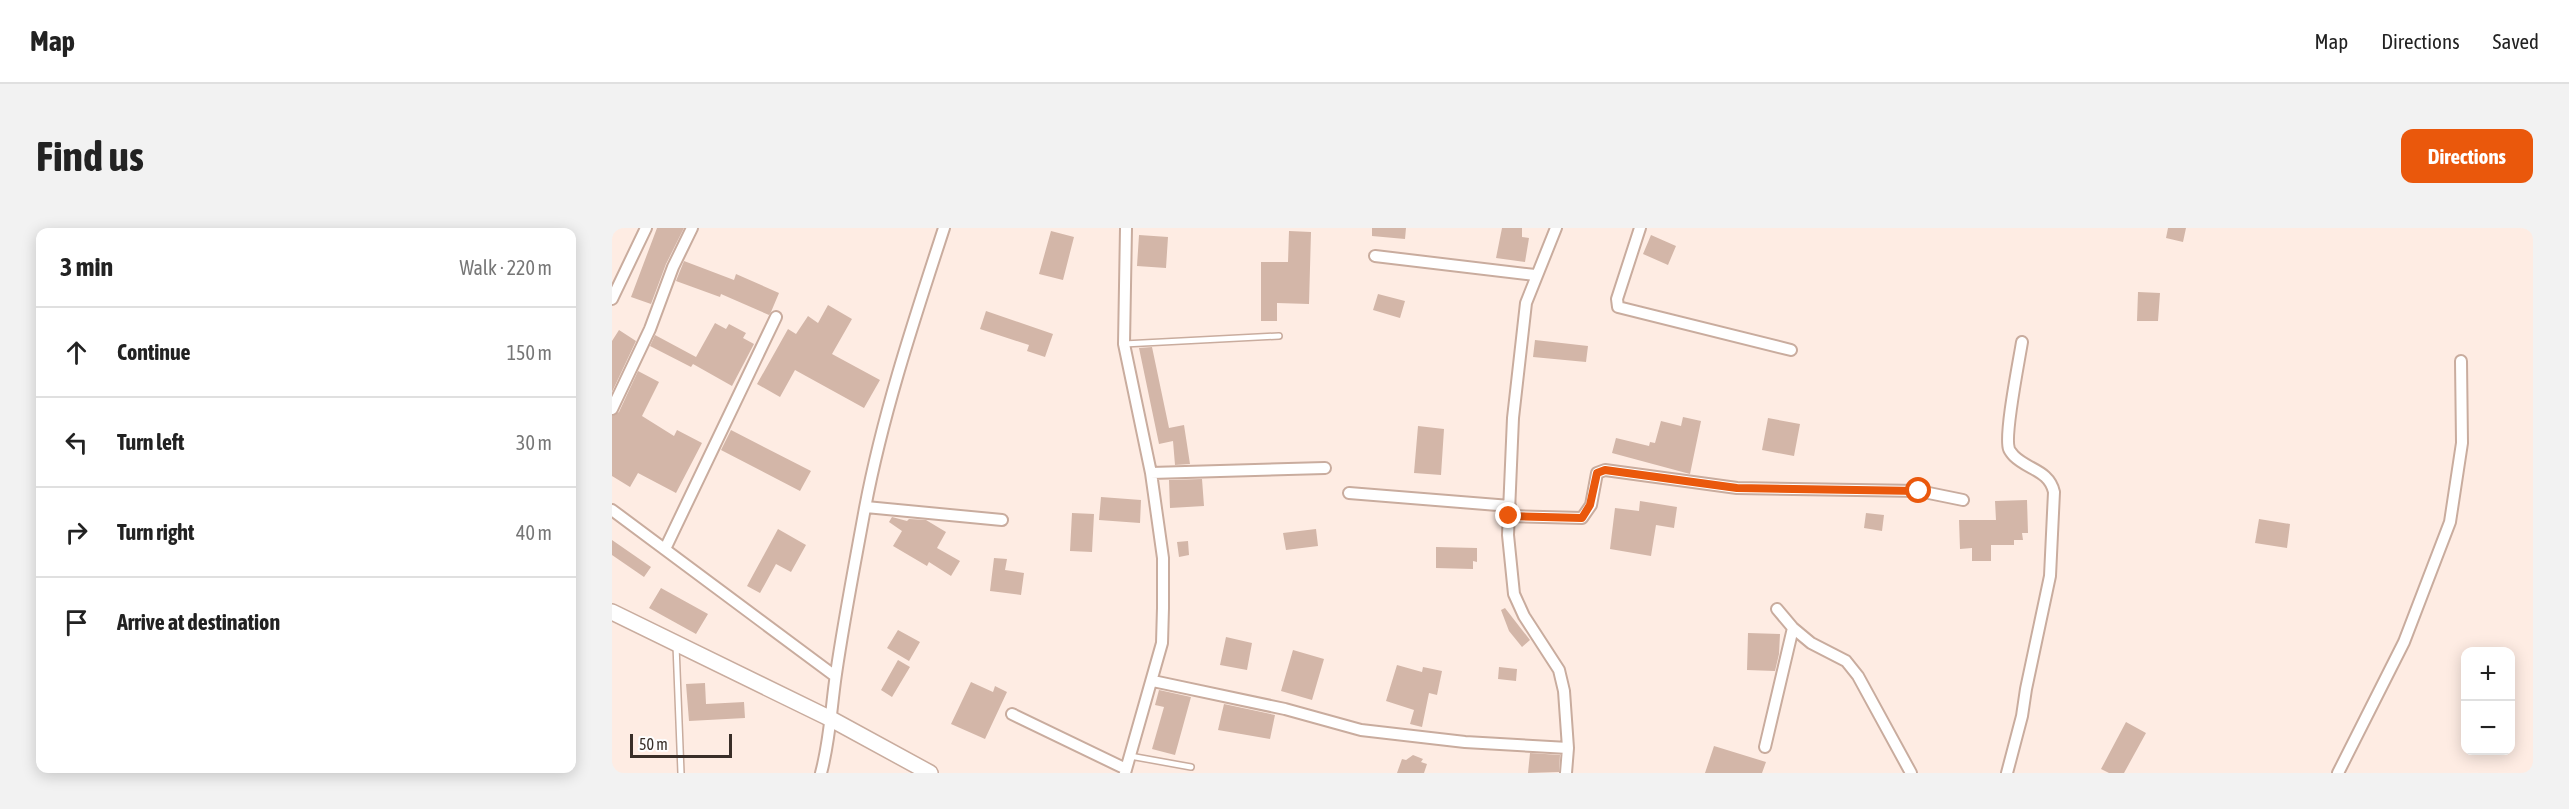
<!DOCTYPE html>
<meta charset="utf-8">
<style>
:root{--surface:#fff;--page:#f2f2f2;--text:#222;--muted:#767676;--line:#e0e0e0;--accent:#ea580c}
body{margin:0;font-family:"Asap Condensed",sans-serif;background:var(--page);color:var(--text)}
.controls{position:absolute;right:18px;bottom:18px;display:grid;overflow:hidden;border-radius:12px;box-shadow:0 3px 15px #0003}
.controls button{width:54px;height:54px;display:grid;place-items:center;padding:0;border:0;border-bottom:2px solid var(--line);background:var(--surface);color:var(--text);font:30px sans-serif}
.scale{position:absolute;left:18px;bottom:15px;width:102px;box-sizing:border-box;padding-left:6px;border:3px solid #392e28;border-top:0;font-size:16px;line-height:21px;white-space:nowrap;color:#392e28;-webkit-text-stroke:4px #fdfdfd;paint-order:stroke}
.stop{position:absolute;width:18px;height:18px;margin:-14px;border:4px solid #ea580c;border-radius:50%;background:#fff}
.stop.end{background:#ea580c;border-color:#fff;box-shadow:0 2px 6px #0008}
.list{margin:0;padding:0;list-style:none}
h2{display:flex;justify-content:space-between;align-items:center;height:78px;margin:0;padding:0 24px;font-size:26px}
h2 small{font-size:20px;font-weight:400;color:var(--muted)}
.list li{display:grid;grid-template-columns:39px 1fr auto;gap:18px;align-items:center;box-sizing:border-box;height:90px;padding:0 24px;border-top:2px solid var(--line)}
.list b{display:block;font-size:22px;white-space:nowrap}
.list em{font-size:20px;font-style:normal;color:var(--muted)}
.icon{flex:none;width:33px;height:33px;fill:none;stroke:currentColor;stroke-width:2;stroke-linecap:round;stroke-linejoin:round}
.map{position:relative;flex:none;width:1921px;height:545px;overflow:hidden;border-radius:12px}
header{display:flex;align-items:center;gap:36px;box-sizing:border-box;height:84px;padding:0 30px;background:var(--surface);border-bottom:2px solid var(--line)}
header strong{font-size:28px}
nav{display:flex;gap:33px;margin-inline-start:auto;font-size:21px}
.intro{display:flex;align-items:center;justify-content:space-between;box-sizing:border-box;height:144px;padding:0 36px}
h1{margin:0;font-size:42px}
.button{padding:15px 27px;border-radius:12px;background:var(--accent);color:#fff;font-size:21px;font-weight:700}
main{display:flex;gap:36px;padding:0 36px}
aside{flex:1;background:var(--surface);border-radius:12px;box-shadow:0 3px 15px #0003}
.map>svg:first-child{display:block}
.building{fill:#d3b6a8}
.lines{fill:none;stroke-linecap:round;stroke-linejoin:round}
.lane-casing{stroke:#c9ac9e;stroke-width:8}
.street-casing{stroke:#c9ac9e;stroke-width:14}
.secondary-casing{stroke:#c9ac9e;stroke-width:18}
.lane{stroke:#fff;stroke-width:5}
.street{stroke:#fff;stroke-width:10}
.secondary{stroke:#fff;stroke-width:15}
.route{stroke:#ea580c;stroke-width:8}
</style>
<header>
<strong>Map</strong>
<nav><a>Map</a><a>Directions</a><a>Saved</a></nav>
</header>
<div class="intro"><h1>Find us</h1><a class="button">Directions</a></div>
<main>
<aside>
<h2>3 min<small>Walk · 220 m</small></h2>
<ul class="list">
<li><svg class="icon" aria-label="ahead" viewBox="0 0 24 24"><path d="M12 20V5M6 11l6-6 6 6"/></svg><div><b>Continue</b></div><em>150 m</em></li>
<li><svg class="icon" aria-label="left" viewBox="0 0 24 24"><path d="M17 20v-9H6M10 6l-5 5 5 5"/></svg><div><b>Turn left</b></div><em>30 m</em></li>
<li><svg class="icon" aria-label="right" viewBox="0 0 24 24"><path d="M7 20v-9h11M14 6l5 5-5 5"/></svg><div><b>Turn right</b></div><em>40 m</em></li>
<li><svg class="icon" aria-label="arrive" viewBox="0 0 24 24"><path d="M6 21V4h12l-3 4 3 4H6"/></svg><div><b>Arrive at destination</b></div></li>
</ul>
</aside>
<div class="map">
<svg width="1921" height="545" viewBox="0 0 1921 545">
<rect width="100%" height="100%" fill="#feece3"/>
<path class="building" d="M 45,0 L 72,0 L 54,36 L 39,76 L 19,69 Z
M 760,0 L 794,0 L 793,11 L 760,8 Z
M 890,0 L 910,0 L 910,9 L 917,10 L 913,34 L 884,30 Z
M 1556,0 L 1574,0 L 1571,14 L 1554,10 Z
M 439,3 L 462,9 L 451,52 L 427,46 Z
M 677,3 L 699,4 L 697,76 L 665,75 L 665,93 L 649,93 L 649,34 L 676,34 Z
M 527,7 L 556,9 L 554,40 L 525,38 Z
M 1039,7 L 1064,18 L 1056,37 L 1031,26 Z
M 72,33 L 122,52 L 124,46 L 167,65 L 159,84 L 157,87 L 109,66 L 108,69 L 64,53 Z
M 1526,64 L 1548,65 L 1546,93 L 1525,93 Z
M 766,66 L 793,73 L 788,90 L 761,82 Z
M 216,77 L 240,91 L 220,126 L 268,152 L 252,180 L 183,142 L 168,169 L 145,156 L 176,101 L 184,106 L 196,88 L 206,95 Z
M 374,83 L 441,106 L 433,129 L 415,123 L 417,117 L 368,101 Z
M 103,95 L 114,101 L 117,96 L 134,105 L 131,110 L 142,116 L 120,158 L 81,136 L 79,139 L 38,118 L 43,107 L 84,129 Z
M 7,102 L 24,113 L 0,164 L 0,113 Z
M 923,112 L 976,118 L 974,134 L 921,129 Z
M 540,119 L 557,200 L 572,197 L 578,236 L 563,237 L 561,213 L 547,216 L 527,120 Z
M 26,143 L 47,154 L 30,188 L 62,208 L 65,202 L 90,215 L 64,265 L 26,245 L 18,259 L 0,248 L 0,188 L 7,184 Z
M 1071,189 L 1089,193 L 1078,246 L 1000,225 L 1004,210 L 1037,218 L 1038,214 L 1043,215 L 1049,193 L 1069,198 Z
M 1156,190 L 1188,196 L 1182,228 L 1150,222 Z
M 806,198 L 832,201 L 829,247 L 802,245 Z
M 119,202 L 199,243 L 188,263 L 109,222 Z
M 590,251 L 592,278 L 558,280 L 557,252 Z
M 489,269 L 529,272 L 528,295 L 487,292 Z
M 1415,272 L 1416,305 L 1410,305 L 1411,312 L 1402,312 L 1402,317 L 1379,317 L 1379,333 L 1360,333 L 1360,320 L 1348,321 L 1347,292 L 1384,292 L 1383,273 Z
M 1028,273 L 1065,279 L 1062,300 L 1044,297 L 1039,328 L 998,321 L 1003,280 L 1027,283 Z
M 460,285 L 482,286 L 480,324 L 458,323 Z
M 1254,285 L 1272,287 L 1270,303 L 1252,300 Z
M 280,289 L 295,293 L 297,291 L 314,292 L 334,304 L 325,320 L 348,333 L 339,348 L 317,334 L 315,338 L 281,318 L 290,303 L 277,294 Z
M 1647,291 L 1678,296 L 1675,320 L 1643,315 Z
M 166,301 L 194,317 L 179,344 L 164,336 L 148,365 L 135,358 Z
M 704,301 L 706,318 L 674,322 L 671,305 Z
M 0,312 L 39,339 L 32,349 L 0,327 Z
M 576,313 L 577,327 L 567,329 L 565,314 Z
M 824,319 L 865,320 L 865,334 L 861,333 L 861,341 L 824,340 Z
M 382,330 L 395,331 L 393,342 L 412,345 L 409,367 L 378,363 Z
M 49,360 L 96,386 L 84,406 L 37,380 Z
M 893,380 L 918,412 L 910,419 L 897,403 L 889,382 Z
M 286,402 L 308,414 L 297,433 L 275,420 Z
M 1136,405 L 1168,406 L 1167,426 L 1163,443 L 1135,442 Z
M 614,409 L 640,415 L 635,442 L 608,437 Z
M 681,422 L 712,431 L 700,472 L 669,463 Z
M 286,432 L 298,439 L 280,469 L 269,462 Z
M 785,437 L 810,444 L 811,439 L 830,443 L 825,467 L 817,465 L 810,499 L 798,496 L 802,482 L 774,473 Z
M 887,439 L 905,441 L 904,453 L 886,451 Z
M 359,454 L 381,464 L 383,458 L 395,464 L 373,511 L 339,496 Z
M 93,455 L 94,476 L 132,474 L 133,490 L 77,493 L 74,456 Z
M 547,462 L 579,469 L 563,527 L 540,521 L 552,479 L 543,477 Z
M 612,476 L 663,487 L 658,511 L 606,502 Z
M 1514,494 L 1534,505 L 1512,545 L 1497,545 L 1489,541 Z
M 1102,518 L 1154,534 L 1150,545 L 1093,545 Z
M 918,525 L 948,527 L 947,544 L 916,545 Z
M 801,527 L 811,531 L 809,534 L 815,536 L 812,545 L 785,545 L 790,531 L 794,532 Z"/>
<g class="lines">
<defs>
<path id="lane" d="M 512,116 L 667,108
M 64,417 L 69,545
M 518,528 L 579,539"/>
<path id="street" d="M 944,0 L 914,75 L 901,190 L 896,307 L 902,366 L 912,388 L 947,442 L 952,463 L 956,520 L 954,545
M 1028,0 L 1005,71 L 1006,79 L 1179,122
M 763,28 L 923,47
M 0,71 L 34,0
M 0,181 L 38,101 L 61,39 L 80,0
M 539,245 L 713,240
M 737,265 L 898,278
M 254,279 L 390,292
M 0,282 L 223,448
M 897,288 L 970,290 L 979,277 L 985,245 L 993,242 L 1125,260 L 1307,263 L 1351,272
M 53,321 L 164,89
M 1165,381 L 1181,400 L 1199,415 L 1234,433 L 1246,448 L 1299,545
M 541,453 L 673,481 L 749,502 L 853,514 L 956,520
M 400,486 L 514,541
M 1153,519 L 1181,400
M 209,545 C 218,512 219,480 224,446 C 232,391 243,335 253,280 C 271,185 302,92 332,0
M 513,545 L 550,415 L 551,380 L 551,330 L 539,245 L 512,116 L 514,0
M 1395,545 L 1410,488 L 1414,461 L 1438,348 L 1442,264 C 1437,242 1416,242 1402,228 C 1401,227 1397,222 1397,221 C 1392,207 1407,133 1410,114
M 1726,545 L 1792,414 L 1838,294 L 1850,215 L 1849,133"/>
<path id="secondary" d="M 0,384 L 219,491 L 318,545"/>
</defs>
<use href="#lane" class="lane-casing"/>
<use href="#street" class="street-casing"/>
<use href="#secondary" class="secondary-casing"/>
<use href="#lane" class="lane"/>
<use href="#street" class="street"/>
<use href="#secondary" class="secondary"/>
</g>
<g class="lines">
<path class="route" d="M 897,288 L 970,290 L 978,277 L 985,245 L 993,242 L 1125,260 L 1307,263"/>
</g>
</svg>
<div class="controls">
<button>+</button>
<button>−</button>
</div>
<div class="scale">50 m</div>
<div class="stop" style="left:1307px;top:263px"></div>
<div class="stop end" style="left:897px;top:288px"></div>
</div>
</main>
